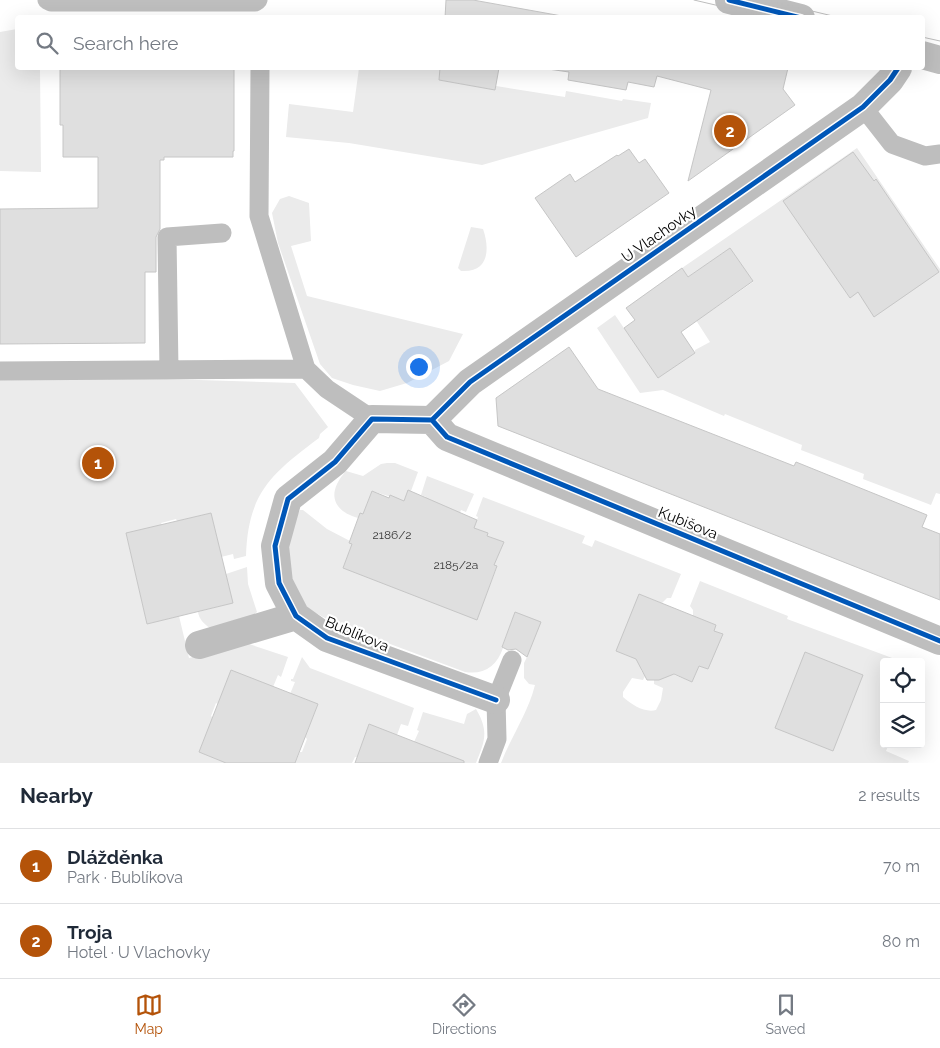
<!DOCTYPE html>
<meta charset="utf-8">
<style>
:root{--surface:#fff;--page:#f6f6f7;--text:#1f2937;--muted:#747a83;--line:#e0e1e3;--accent:#b45309}
body{margin:0;font-family:Raleway,sans-serif;background:var(--page);color:var(--text)}
.controls{position:absolute;right:15px;bottom:15px;display:grid;overflow:hidden;border-radius:5px;box-shadow:0 5px 20px #0002}
.controls button{width:45px;height:45px;display:grid;place-items:center;padding:0;border:0;border-bottom:1px solid var(--line);background:var(--surface);color:var(--text);font:25px sans-serif}
.you{position:absolute;left:418px;top:366px;width:18px;height:18px;margin:-12px;border:4px solid #fff;border-radius:50%;background:#1a73e8;box-shadow:0 0 0 8px #1a73e833}
.badge{display:grid;place-items:center;width:32px;height:32px;border-radius:50%;background:var(--accent);color:#fff;font-size:16px;font-weight:700}
.pin{position:absolute;translate:-50% -50%;border:2px solid #fff;box-shadow:0 1px 5px #0006}
.list{margin:0;padding:0;list-style:none}
h2{display:flex;justify-content:space-between;align-items:center;height:65px;margin:0;padding:0 20px;font-size:21px}
h2 small{font-size:16px;font-weight:400;color:var(--muted)}
.list li{display:grid;grid-template-columns:32px 1fr auto;gap:15px;align-items:center;box-sizing:border-box;height:75px;padding:0 20px;border-top:1px solid var(--line)}
.list b{display:block;font-size:19px;white-space:nowrap}
.list p{margin:0;font-size:16px;white-space:nowrap;color:var(--muted)}
.list em{font-size:16px;font-style:normal;color:var(--muted)}
.icon{flex:none;width:28px;height:28px;fill:none;stroke:currentColor;stroke-width:2;stroke-linecap:round;stroke-linejoin:round}
.map{position:relative;flex:none;width:940px;height:763px;overflow:hidden}
.search{position:absolute;background:var(--surface);box-shadow:0 5px 20px #0002;left:15px;right:15px;top:15px;height:55px;display:flex;align-items:center;gap:12px;box-sizing:border-box;padding:0 18px;border-radius:5px;color:var(--muted);font-size:19px}
.sheet{height:215px;background:var(--surface)}
nav{display:flex;justify-content:space-around;align-items:center;box-sizing:border-box;height:70px;border-top:1px solid var(--line);background:var(--surface);font-size:14px;color:var(--muted)}
nav a{display:grid;justify-items:center;gap:2px}
nav .on{color:var(--accent)}
.map>svg:first-child{display:block}
.green{fill:#ebebeb}
.building{fill:#dfdfdf;stroke:#c6c6c6}
.lines{fill:none;stroke-linecap:round;stroke-linejoin:round}
.service{stroke:#bebebe;stroke-width:19}
.minor{stroke:#bebebe;stroke-width:28}
.tram{stroke:#bebebe;stroke-width:1}
.cycleway-casing{stroke:#fff;stroke-width:8}
.cycleway{stroke:#0057b8;stroke-width:5}
.labels{text-anchor:middle;stroke-width:4.5;stroke-linejoin:round;paint-order:stroke}
.number-label{font-size:12px;fill:#383838}
.street-label{font-size:15px;fill:#000;stroke:#fff}
</style>
<div class="map">
<svg width="940" height="763" viewBox="0 0 940 763">
<rect width="100%" height="100%" fill="#fff"/>
<path class="green" d="M 17,29 L 18,68 L 40,68 L 41,172 L 0,171 L 0,32 Z
M 359,68 L 440,68 L 439,80 L 495,90 L 496,86 L 565,97 L 566,91 L 622,101 L 623,99 L 651,103 L 648,118 L 482,165 L 349,143 L 286,137 L 289,104 L 353,112 Z
M 857,148 L 940,269 L 940,494 L 936,493 L 931,505 L 863,479 L 864,474 L 801,450 L 802,445 L 725,414 L 724,416 L 663,390 L 640,393 L 597,328 L 615,315 L 658,378 L 695,353 L 695,350 L 710,342 L 692,314 L 711,311 L 753,282 L 730,248 L 688,277 L 682,268 Z
M 289,196 L 309,203 L 311,241 L 291,246 L 307,296 L 463,334 L 449,361 L 407,383 L 380,391 L 353,385 L 332,378 L 320,364 L 278,243 L 272,213 L 280,199 Z
M 471,227 L 483,229 C 490,249 489,273 461,271 L 458,268 Z
M 0,379 L 166,379 L 295,383 L 328,427 L 320,434 L 319,438 C 271,474 248,493 246,556 L 234,559 L 233,554 L 221,557 L 211,513 L 177,521 L 176,519 L 161,523 L 162,525 L 126,534 L 147,624 L 179,616 L 189,658 L 246,643 L 288,657 L 281,677 L 278,675 L 273,687 L 218,704 L 216,703 L 211,716 L 213,718 L 199,752 L 226,763 L 0,763 Z
M 387,463 L 395,463 L 418,472 L 411,491 L 408,490 L 404,501 L 372,491 L 363,514 L 358,518 C 330,510 328,491 346,471 L 363,476 L 381,464 Z
M 427,476 L 474,494 L 466,512 L 461,510 L 456,523 L 421,510 L 426,497 L 421,495 Z
M 483,497 L 585,536 L 582,543 L 592,547 L 595,540 L 681,574 L 671,598 L 667,598 L 662,603 L 639,594 L 641,670 L 645,676 L 643,680 L 632,678 L 623,692 L 623,697 C 632,705 645,713 656,710 L 661,700 L 663,688 L 654,684 L 654,680 L 667,672 L 692,682 L 699,666 L 708,669 L 722,634 L 714,631 L 716,625 L 693,616 L 693,610 L 690,606 L 700,581 L 788,616 L 787,619 L 903,662 L 884,662 L 884,744 L 889,744 L 886,751 L 909,761 L 908,763 L 501,763 C 511,737 528,713 535,685 L 529,684 L 524,678 L 524,663 L 527,657 L 515,613 L 502,646 L 503,648 C 497,666 484,675 465,672 L 342,626 C 332,621 320,616 311,610 C 282,588 284,539 300,510 L 303,510 L 327,529 L 350,541 L 349,543 L 352,544 L 343,568 L 474,618 L 486,596 L 497,567 L 494,565 L 504,542 L 487,536 L 488,533 L 474,528 L 478,517 L 476,516 Z
M 247,567 L 248,584 L 257,612 L 249,619 L 210,628 C 204,624 199,619 198,612 L 232,603 L 226,574 Z
M 302,657 L 310,668 L 414,708 L 408,726 L 401,724 L 397,735 L 369,725 L 357,757 L 355,757 L 352,763 L 295,763 L 300,752 L 302,752 L 307,739 L 305,737 L 318,704 L 290,694 L 295,682 L 291,681 L 291,679 L 293,679 Z
M 476,709 C 489,731 485,741 476,763 L 454,763 L 414,742 L 419,731 L 417,730 L 423,712 L 464,724 L 467,714 Z"/>
<path class="building" d="M 446,0 L 473,0 L 573,18 L 445,18 Z
M 60,68 L 234,68 L 234,151 L 233,151 L 233,157 L 164,157 L 164,160 L 160,160 L 160,229 L 156,237 L 156,272 L 145,272 L 145,343 L 0,344 L 0,209 L 98,208 L 98,157 L 63,157 L 63,125 L 60,125 Z
M 440,68 L 499,68 L 495,90 L 439,80 Z
M 541,68 L 788,68 L 783,89 L 795,105 L 688,181 L 711,90 L 657,76 L 654,87 L 628,82 L 626,90 L 568,80 L 569,72 Z
M 629,149 L 639,163 L 645,159 L 669,193 L 576,257 L 535,198 L 570,174 L 575,182 L 617,155 L 618,156 Z
M 853,152 L 874,181 L 876,179 L 939,272 L 874,317 L 858,292 L 850,298 L 783,201 Z
M 730,248 L 753,281 L 681,332 L 695,353 L 658,378 L 624,328 L 635,320 L 626,308 L 682,268 L 688,277 Z
M 569,347 L 598,389 L 794,466 L 796,462 L 927,515 L 922,527 L 940,534 L 940,600 L 498,426 L 496,398 Z
M 408,490 L 477,520 L 474,528 L 488,533 L 487,536 L 504,542 L 494,565 L 497,566 L 477,620 L 343,568 L 352,544 L 349,543 L 360,513 L 363,514 L 372,491 L 389,498 L 390,495 L 404,501 Z
M 211,513 L 233,603 L 147,624 L 126,533 Z
M 639,594 L 716,625 L 714,631 L 723,634 L 708,669 L 699,666 L 692,682 L 674,674 L 659,680 L 647,680 L 636,659 L 616,651 Z
M 515,612 L 541,622 L 527,657 L 516,649 L 508,650 L 502,647 Z
M 805,652 L 863,675 L 833,751 L 775,728 Z
M 231,670 L 318,704 L 295,763 L 226,763 L 199,752 Z
M 369,724 L 464,761 L 464,763 L 355,763 Z"/>
<g class="lines">
<path class="service" d="M 47,0 L 51,2 L 255,2 L 258,0
M 260,68 L 259,216 L 306,369 L 327,389 L 372,419
M 863,107 L 892,144 L 925,156 L 940,154
M 169,370 L 167,237 L 222,233
M 0,371 L 306,369
M 488,763 L 497,739 L 496,700 L 512,660"/>
<path class="minor" d="M 729,0 L 801,18
M 922,55 L 940,60
M 432,420 L 470,382 L 863,107 L 890,80 L 898,68
M 432,420 L 447,437 L 940,641
M 432,420 L 372,419 L 335,462 L 288,499 L 275,546 L 279,583 L 296,616 L 327,638 L 496,700
M 199,645 L 296,616"/>
<path class="tram" d="M 694,0 L 771,18
M 766,0 L 841,18
M 922,37 L 940,41
M 922,54 L 940,59"/>
<defs>
<path id="cycleway" d="M 729,0 L 801,18
M 432,420 L 470,382 L 863,107 L 890,80 L 898,68
M 432,420 L 447,437 L 940,641
M 432,420 L 372,419 L 335,462 L 288,499 L 275,546 L 279,583 L 296,616 L 327,638 L 496,700"/>
</defs>
<use href="#cycleway" class="cycleway-casing"/>
<use href="#cycleway" class="cycleway"/>
</g>
<g class="labels">
<g class="number-label">
<text x="392" y="539">2186/2</text>
<text x="456" y="569">2185/2a</text>
</g>
<g class="street-label">
<text transform="translate(659 234) rotate(-35)" y="5">U Vlachovky</text>
<text transform="translate(688 523) rotate(22)" y="5">Kubišova</text>
<text transform="translate(357 634) rotate(23)" y="5">Bublíkova</text>
</g>
</g>
</svg>
<div class="controls">
<button><svg class="icon" aria-label="locate" viewBox="0 0 24 24"><circle cx="12" cy="12" r="6"/><path d="M12 2v4M12 18v4M2 12h4M18 12h4"/></svg></button>
<button><svg class="icon" aria-label="layers" viewBox="0 0 24 24"><path d="M12 4l9 5-9 5-9-5zM3 14l9 5 9-5"/></svg></button>
</div>
<div class="you"></div>
<div class="pin badge" style="left:98px;top:463px">1</div>
<div class="pin badge" style="left:730px;top:131px">2</div>
<div class="search"><svg class="icon" aria-label="search" viewBox="0 0 24 24"><circle cx="10" cy="10" r="6"/><path d="M15 15l6 6"/></svg>Search here</div>
</div>
<section class="sheet">
<h2>Nearby<small>2 results</small></h2>
<ul class="list">
<li><span class="badge">1</span><div><b>Dlážděnka</b><p>Park · Bublíkova</p></div><em>70 m</em></li>
<li><span class="badge">2</span><div><b>Troja</b><p>Hotel · U Vlachovky</p></div><em>80 m</em></li>
</ul>
</section>
<nav>
<a class="on"><svg class="icon" aria-label="map" viewBox="0 0 24 24"><path d="M3 6l6-2 6 2 6-2v14l-6 2-6-2-6 2zM9 4v14M15 6v14"/></svg>Map</a>
<a><svg class="icon" aria-label="directions" viewBox="0 0 24 24"><path d="M12 3l9 9-9 9-9-9zM9 14v-3h6M13 9l2 2-2 2"/></svg>Directions</a>
<a><svg class="icon" aria-label="saved" viewBox="0 0 24 24"><path d="M7 4h10v16l-5-4-5 4z"/></svg>Saved</a>
</nav>
